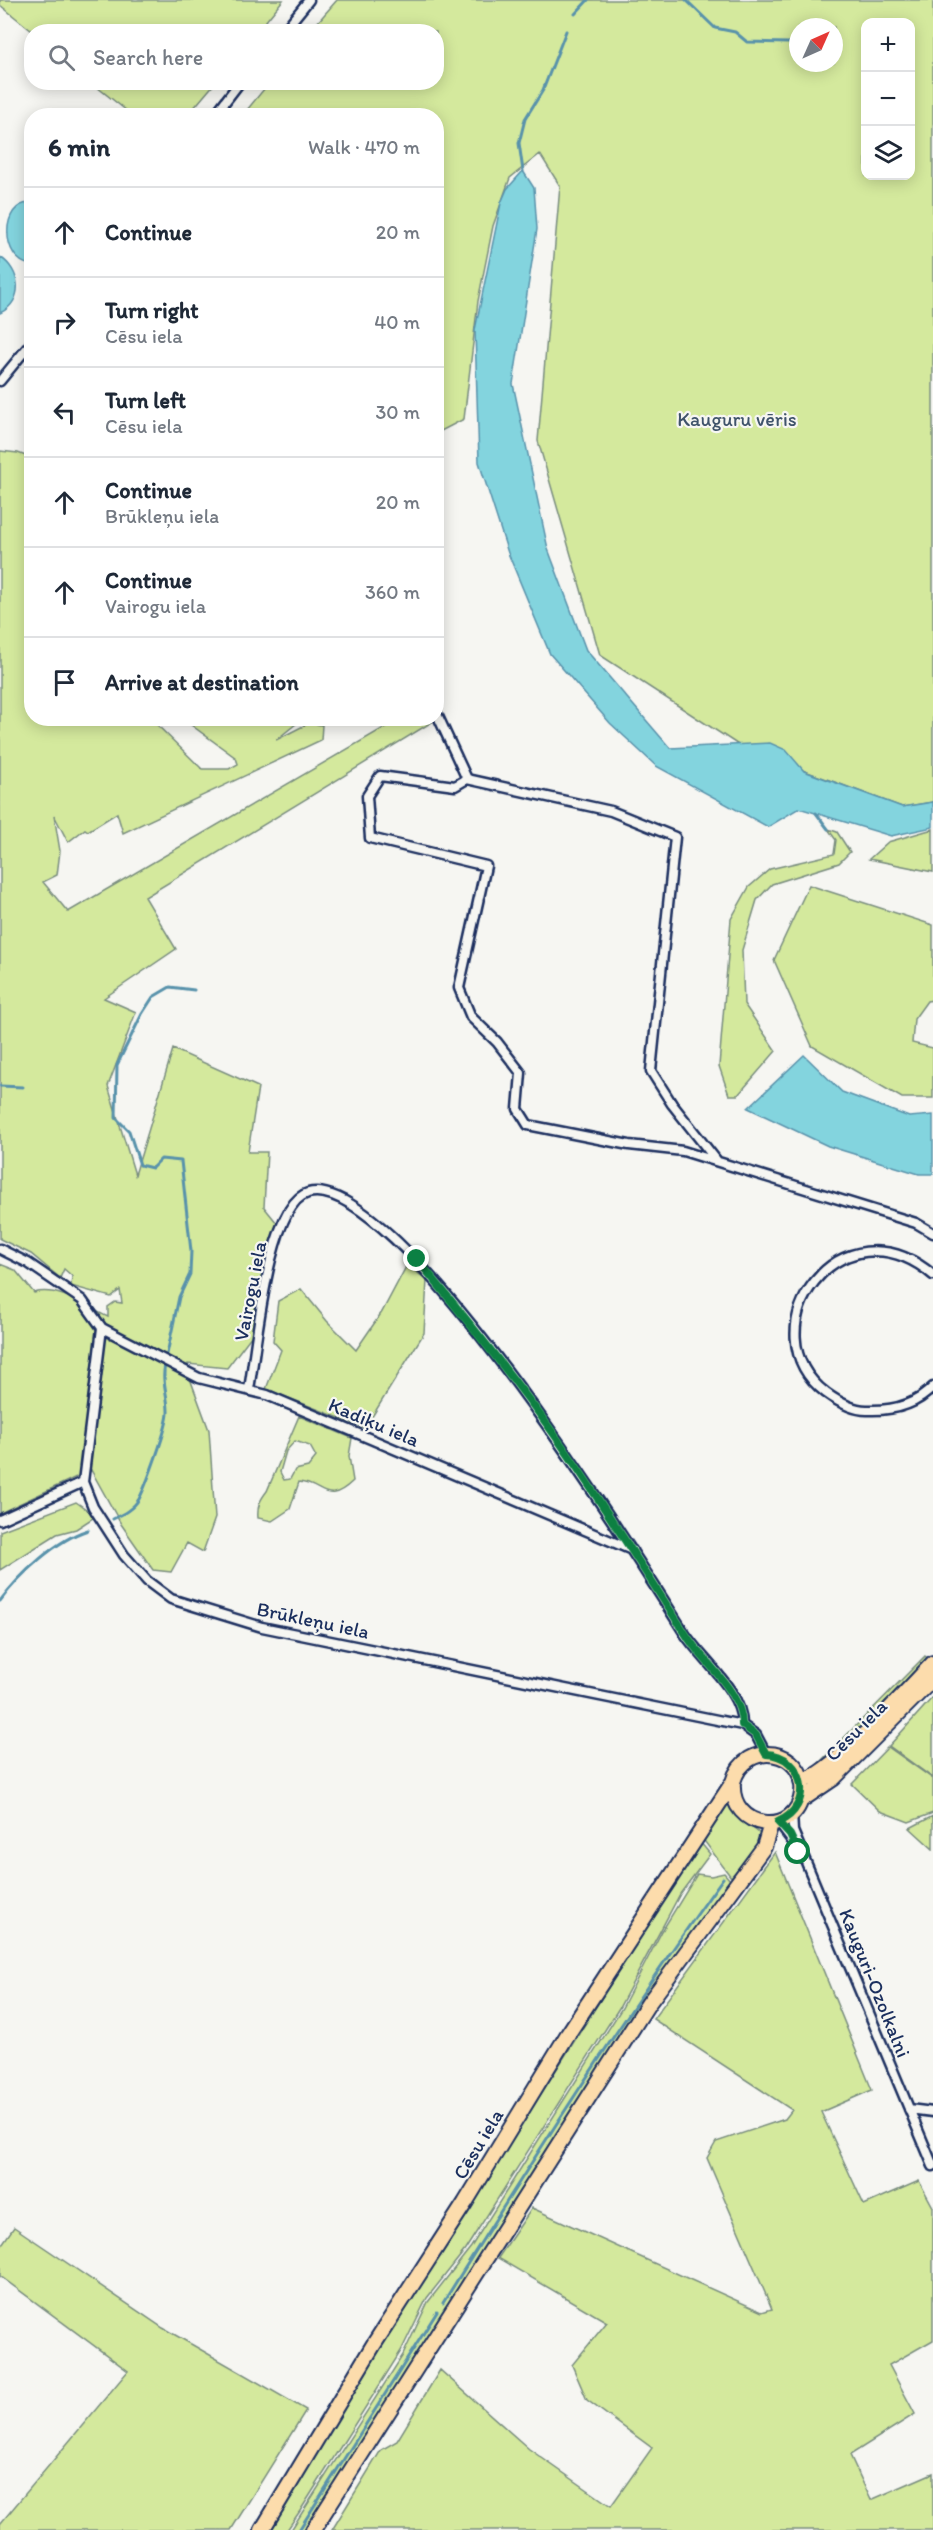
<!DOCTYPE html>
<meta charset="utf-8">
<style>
:root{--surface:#fff;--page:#f6f6f7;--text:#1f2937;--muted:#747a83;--line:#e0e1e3}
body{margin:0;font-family:Itim,sans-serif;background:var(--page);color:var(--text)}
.controls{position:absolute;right:18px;top:18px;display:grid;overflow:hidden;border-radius:12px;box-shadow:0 3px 15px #0003}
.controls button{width:54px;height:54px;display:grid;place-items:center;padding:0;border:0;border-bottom:2px solid var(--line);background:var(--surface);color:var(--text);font:30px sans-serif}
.compass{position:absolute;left:789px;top:18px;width:54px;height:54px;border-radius:50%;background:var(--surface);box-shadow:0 3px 15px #0003;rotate:45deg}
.stop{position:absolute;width:18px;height:18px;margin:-14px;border:4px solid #0b8043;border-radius:50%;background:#fff}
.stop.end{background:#0b8043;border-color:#fff;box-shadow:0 2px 6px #0008}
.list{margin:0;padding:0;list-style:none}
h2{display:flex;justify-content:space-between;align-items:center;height:78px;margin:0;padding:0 24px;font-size:26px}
h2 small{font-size:20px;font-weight:400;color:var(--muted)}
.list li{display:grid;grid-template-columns:39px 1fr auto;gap:18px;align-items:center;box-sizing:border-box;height:90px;padding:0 24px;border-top:2px solid var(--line)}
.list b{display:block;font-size:22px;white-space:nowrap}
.list p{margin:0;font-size:20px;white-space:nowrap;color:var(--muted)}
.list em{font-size:20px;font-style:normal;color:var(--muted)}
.icon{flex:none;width:33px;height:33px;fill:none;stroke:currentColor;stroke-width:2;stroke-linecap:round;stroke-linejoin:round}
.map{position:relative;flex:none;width:933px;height:2530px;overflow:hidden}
.search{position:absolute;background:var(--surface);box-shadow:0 3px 15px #0003;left:24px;top:24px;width:420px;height:66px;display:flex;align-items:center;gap:15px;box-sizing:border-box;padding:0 21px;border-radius:24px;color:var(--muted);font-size:22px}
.panel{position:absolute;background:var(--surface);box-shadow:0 3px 15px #0003;left:24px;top:108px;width:420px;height:618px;border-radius:24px}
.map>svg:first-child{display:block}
.green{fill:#d4e99d;stroke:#788c7e;stroke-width:1.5;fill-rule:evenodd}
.water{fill:#83d4de;stroke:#5992ab;stroke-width:1.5}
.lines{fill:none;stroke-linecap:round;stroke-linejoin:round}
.stream{stroke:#5992ab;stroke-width:3}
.minor-casing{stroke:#1b2f5e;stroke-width:13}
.primary-casing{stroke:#1b2f5e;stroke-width:18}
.minor{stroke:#f6f6f2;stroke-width:8}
.primary{stroke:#fcdcac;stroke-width:14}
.route{stroke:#0b8043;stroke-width:8}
.labels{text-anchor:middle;stroke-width:4.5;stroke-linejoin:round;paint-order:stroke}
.park-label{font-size:20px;fill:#40546b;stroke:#f6f6f2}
.street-label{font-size:20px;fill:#1b2f5e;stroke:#f6f6f2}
</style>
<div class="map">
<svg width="933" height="2530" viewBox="0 0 933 2530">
<rect width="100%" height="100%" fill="#f6f6f2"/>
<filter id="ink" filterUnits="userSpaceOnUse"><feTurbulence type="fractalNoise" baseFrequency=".0167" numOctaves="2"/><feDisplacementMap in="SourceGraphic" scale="12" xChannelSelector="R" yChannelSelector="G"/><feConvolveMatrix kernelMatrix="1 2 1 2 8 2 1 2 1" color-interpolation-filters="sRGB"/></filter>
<g filter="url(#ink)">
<path class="green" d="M 0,0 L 283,0 L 257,32 L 32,31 L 0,5 Z
M 337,0 L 933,0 L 933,802 L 902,807 L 743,748 L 600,655 L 538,441 L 560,186 L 540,154 L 510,178 L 493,226 L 478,301 L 464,419 L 439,432 L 436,426 L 436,116 L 242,116 L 269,83 L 436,82 L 436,32 L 310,31 ZM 866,22 L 910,22 L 910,176 L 866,176 ZM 798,27 L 834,27 L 834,63 L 798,63 Z
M 92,83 L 215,83 L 187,116 L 132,115 Z
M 0,451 L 18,453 L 31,458 L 32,718 L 151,719 L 202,769 L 229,769 L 238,764 L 236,758 L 183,719 L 302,719 L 276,740 L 309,723 L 322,725 L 321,740 L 123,833 L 117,813 L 88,831 L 85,829 L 68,842 L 54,815 L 60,851 L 57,875 L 43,882 L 68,912 L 399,719 L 437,719 L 145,897 L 176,949 L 104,998 L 136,1012 L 108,1086 L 135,1175 L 173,1049 L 258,1087 L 248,1152 L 267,1152 L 264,1207 L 277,1223 L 264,1273 L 255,1331 L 227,1368 L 188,1364 L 188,1373 L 209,1430 L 215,1518 L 203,1552 L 187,1543 L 171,1572 L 153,1570 L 121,1524 L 91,1470 L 0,1513 L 0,1264 L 15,1270 L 34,1293 C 59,1286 86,1307 108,1317 L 108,1307 L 115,1302 L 122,1303 L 120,1290 L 111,1297 L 71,1286 L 72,1276 L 64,1269 L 60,1278 L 31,1254 L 0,1239 Z
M 828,829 L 837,832 L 850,852 L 839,863 L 772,884 L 757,900 L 742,950 L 744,1004 L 776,1051 L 738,1095 L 729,1095 L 719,1066 L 731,919 L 749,887 L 770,869 L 834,854 L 836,840 Z
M 933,829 L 933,872 L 869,859 L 888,842 Z
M 809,885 L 933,925 L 933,1000 L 927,1001 L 914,1019 L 912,1043 L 933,1048 L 933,1098 L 902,1098 L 812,1046 L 774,960 Z
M 407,1265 L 427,1280 L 424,1333 L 365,1428 L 266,1389 L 281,1350 L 273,1341 L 278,1301 L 301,1289 L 327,1321 L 356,1350 L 382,1312 Z
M 299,1416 L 352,1438 L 349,1456 L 353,1481 C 326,1507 324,1484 299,1482 L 290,1509 L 272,1521 L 258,1518 C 257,1506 260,1500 267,1491 ZM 295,1441 L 310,1446 L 316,1457 L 308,1467 L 295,1470 L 290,1479 L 284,1480 L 280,1472 L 286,1451 Z
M 76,1502 L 96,1516 L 76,1529 L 57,1534 L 0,1570 L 0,1531 Z
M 925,1656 L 930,1660 L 831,1760 L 812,1770 Z
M 933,1697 L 933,1778 L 889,1746 Z
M 888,1747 L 933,1779 L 933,1813 L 909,1822 L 880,1811 L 852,1784 Z
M 726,1801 L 739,1817 L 764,1837 L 731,1877 L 702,1838 Z
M 933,1816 L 933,1849 L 910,1828 Z
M 700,1842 L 710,1854 L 680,1894 L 619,2008 L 465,2250 L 427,2298 L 401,2351 L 300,2511 L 287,2530 L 266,2530 Z
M 775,1852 L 872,2090 L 821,2112 L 864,2205 L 919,2181 L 933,2207 L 933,2340 L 889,2365 L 915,2414 L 850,2455 L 871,2500 L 933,2473 L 933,2530 L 332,2530 L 381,2450 L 397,2441 L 440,2370 L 529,2449 L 611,2506 L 652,2448 L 587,2400 L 572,2365 L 607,2322 L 498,2258 L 532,2208 L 762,2312 L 772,2309 L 707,2158 L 716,2142 L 785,2119 L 792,2110 L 653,2019 Z
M 724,1873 L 730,1880 L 628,2023 L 304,2530 L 291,2530 L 403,2355 L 428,2302 L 471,2247 L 622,2008 L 662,1931 L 697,1874 L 711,1876 Z
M 14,2227 L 163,2328 L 306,2410 L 231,2530 L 0,2530 L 0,2524 L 128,2371 L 0,2276 L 0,2247 Z"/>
<path class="water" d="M 523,171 L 534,188 L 537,229 L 513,384 L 548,549 L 586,650 L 670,748 L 770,743 L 786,750 L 804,771 L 902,807 L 933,802 L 933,827 L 891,836 L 799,808 L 768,827 L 656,766 L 610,723 L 550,654 L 508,553 L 479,462 L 475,330 L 501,203 L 507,189 Z
M 31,203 L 32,203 L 31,265 C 0,260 0,202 31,203 Z
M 0,257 C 21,270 25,301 0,313 Z
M 804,1055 L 842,1092 L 909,1117 L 933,1115 L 933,1174 L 919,1174 L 828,1146 L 748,1108 Z"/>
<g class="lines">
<path class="stream" d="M 686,0 L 715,28 L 735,32 L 747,42 L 789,43
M 575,14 L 588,0
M 523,171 L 519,143 L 525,119 L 543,90 L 566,31
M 816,813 L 828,829
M 0,1086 L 23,1087
M 167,1354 L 179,1297 L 190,1274 L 191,1251 L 181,1161 L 161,1159 L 152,1168 L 140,1165 L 129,1131 L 116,1118 L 117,1065 L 142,1014 L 153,997 L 170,987 L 194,990
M 113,1519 C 123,1514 133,1509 139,1499 C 146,1486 169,1424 168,1411 C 168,1395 161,1381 165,1365
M 0,1601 C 20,1574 56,1540 88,1530
M 443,2303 C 533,2159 624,2016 723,1878
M 299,2530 L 437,2312"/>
<defs>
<path id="minor" d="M 283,32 L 309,0
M 214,116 L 240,82
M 0,381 L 32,342
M 436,712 L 467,779 L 611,811 L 675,837 L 651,1071 L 672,1104 L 717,1161
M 467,779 L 455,786 L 380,776 L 367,796 L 370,838 L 486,866 L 459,988 L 471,1017 L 497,1042 L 521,1073 L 518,1109 L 528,1125 L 629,1145 L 683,1151 L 916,1223 L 933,1233
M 0,1249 L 28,1263 L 82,1300 L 102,1328 L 199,1378 L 267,1395 L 632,1550
M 933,1275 C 841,1197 745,1331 826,1393 C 837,1401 851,1410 867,1410 C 891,1411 915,1406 933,1387
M 102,1328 L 83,1482 L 93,1507 L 124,1555 L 147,1581 L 171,1599 L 262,1627 L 742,1725 L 756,1735 L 766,1754
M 249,1389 C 256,1352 268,1203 308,1193 C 395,1169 639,1561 685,1634 C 703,1661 743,1692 742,1725
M 0,1520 L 83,1482
M 792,1813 L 793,1831 L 933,2166
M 778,1822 L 793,1842
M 909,2109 L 933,2112"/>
<path id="primary" d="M 801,1781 C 829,1778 910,1687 933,1663
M 800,1801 L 834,1778 L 933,1679
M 262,2530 L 374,2344 L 465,2203 L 568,2034 L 733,1782 C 745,1738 807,1749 802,1793 C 797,1838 729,1831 733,1782
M 313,2530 L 648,2004 L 764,1847 L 771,1824"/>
</defs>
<use href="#minor" class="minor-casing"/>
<use href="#primary" class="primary-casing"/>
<use href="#minor" class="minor"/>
<use href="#primary" class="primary"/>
</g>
</g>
<g class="lines" filter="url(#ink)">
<path class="route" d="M 417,1259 C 461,1313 505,1366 546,1423 C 597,1493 641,1567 689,1639 C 705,1664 743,1693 742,1725 L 756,1735 L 766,1754 C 805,1755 815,1807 778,1822 L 790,1835 L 798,1852"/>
</g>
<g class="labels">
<g class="park-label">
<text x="737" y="426">Kauguru vēris</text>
</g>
<g class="street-label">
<text transform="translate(250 1291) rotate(-79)" y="7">Vairogu iela</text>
<text transform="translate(374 1422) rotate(23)" y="7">Kadiķu iela</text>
<text transform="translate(313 1620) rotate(12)" y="7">Brūkleņu iela</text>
<text transform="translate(856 1730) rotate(-45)" y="7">Cēsu iela</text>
<text transform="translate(875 1983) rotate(68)" y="7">Kauguri-Ozolkalni</text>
<text transform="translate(478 2144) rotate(-59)" y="7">Cēsu iela</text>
</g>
</g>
</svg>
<div class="controls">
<button>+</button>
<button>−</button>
<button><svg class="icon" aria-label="layers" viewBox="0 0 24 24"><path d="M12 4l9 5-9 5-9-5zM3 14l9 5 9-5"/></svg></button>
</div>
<svg class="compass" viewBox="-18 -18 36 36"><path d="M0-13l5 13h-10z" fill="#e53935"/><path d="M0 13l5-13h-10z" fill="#747a83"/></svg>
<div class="stop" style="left:798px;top:1852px"></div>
<div class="stop end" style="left:417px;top:1259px"></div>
<div class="search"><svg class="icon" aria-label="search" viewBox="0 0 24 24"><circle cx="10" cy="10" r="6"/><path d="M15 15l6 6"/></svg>Search here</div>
<section class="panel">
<h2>6 min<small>Walk · 470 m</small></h2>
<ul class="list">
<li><svg class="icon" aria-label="ahead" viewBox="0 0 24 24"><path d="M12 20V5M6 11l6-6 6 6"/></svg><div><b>Continue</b></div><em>20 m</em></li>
<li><svg class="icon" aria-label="right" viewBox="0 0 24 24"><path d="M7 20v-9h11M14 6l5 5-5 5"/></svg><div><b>Turn right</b><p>Cēsu iela</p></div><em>40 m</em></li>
<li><svg class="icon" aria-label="left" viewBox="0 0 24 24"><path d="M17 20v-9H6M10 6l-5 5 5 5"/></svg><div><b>Turn left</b><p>Cēsu iela</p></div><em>30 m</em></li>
<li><svg class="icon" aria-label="ahead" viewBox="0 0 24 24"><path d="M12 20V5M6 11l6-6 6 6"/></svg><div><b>Continue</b><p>Brūkleņu iela</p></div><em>20 m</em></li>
<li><svg class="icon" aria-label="ahead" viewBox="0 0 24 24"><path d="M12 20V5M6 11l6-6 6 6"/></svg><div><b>Continue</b><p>Vairogu iela</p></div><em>360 m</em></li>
<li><svg class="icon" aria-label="arrive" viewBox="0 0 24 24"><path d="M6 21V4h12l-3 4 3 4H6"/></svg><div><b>Arrive at destination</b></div></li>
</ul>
</section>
</div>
